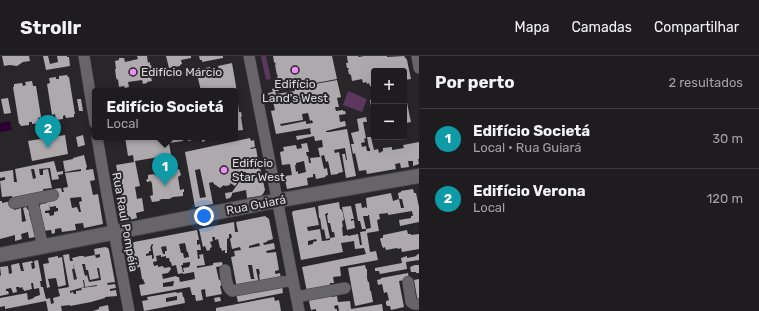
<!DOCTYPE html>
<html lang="pt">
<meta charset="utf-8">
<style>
:root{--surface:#1e1c1f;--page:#2b292c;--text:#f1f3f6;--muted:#a1a1a4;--line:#3c3a3d;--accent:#ee8cf8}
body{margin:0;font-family:Rubik,sans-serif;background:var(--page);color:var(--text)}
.controls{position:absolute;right:12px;top:12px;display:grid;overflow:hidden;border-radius:4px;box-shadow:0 4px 16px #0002}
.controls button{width:36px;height:36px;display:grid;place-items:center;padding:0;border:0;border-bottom:1px solid var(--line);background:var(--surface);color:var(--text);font:20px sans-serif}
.you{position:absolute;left:204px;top:160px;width:14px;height:14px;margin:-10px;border:3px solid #fff;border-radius:50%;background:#1a73e8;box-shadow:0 0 0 6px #1a73e833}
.badge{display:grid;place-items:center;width:26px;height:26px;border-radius:50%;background:var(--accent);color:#fff;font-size:13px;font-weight:700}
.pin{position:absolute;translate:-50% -33px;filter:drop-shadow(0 1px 2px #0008)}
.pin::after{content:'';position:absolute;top:21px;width:14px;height:12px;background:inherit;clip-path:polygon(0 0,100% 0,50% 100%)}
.popup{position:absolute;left:92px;top:32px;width:146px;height:52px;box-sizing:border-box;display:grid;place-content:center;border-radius:4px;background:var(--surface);filter:drop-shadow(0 1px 3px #0005);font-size:13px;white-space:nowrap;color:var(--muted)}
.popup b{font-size:15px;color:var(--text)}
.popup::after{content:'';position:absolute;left:50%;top:100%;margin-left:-8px;border:8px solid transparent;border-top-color:var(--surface)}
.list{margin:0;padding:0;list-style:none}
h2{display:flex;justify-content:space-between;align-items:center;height:52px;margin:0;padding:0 16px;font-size:17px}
h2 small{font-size:13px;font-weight:400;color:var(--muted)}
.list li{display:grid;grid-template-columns:26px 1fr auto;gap:12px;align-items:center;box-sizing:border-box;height:60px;padding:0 16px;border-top:1px solid var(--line)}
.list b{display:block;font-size:15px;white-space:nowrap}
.list p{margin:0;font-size:13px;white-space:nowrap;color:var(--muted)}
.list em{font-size:13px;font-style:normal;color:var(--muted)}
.map{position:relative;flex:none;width:419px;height:255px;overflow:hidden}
header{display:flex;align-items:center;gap:24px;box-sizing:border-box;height:56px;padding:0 20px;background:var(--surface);border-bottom:1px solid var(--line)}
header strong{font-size:19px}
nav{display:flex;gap:22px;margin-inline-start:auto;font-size:14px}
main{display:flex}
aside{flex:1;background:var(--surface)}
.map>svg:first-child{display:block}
.green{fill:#5c385f}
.water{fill:#2d0032}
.building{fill:#ada9ad;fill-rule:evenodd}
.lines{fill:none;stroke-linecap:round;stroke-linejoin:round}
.minor-casing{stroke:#454345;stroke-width:12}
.tertiary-casing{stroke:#454345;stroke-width:16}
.minor{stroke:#686568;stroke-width:11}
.tertiary{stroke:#686568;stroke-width:14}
.poi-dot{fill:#ee8cf8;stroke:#282629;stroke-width:1.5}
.labels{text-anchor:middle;stroke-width:4;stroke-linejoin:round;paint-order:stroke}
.poi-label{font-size:12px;fill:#d9d8da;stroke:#282629;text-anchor:start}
.street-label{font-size:12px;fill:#d9d8da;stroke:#282629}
</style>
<header>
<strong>Strollr</strong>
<nav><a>Mapa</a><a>Camadas</a><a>Compartilhar</a></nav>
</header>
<main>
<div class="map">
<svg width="419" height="255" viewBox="0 0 419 255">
<rect width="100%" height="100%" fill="#282629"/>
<path class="green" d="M 261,0 L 266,0 L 271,23 L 266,24 Z
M 348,35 L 367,43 L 362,56 L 343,49 Z"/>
<path class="water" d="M 10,65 L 12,74 L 0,76 L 0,67 Z"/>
<path class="building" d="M 2,0 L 29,0 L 30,5 L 23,6 L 17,10 L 10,9 L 4,10 Z
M 43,0 L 48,0 L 50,8 L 58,6 L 57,0 L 67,0 L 67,1 L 69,1 L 70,10 L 46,14 Z
M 137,0 L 147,0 L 148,7 L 150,6 L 150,9 L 151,9 L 152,14 L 151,14 L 151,17 L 150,17 L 152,25 L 147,26 L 147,27 L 143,28 L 142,24 L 128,26 L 129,31 L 125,32 L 124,30 L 119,31 L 118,23 L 117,24 L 116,21 L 115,13 L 116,13 L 115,5 L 119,4 L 119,2 L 124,2 L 125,6 L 138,3 Z
M 166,0 L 191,0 L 191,2 L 181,4 L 182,8 L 180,9 L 180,10 L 169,12 Z
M 199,0 L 223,0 L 223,2 L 202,6 L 202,4 L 200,4 Z
M 273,0 L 332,0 L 337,23 L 279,34 L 277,22 L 278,19 L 277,19 L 275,9 L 276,8 L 274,6 Z
M 347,0 L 358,0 L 359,1 L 364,0 L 387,0 L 387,1 L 404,0 L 407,4 L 411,23 L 404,24 L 404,15 L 374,15 L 374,30 L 370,30 L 369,27 L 367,28 L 366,26 L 363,27 L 362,23 L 352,25 L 351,19 L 349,18 L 348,14 L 349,12 L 347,12 L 346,7 L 348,7 L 347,1 Z
M 232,7 L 237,36 L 223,35 L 223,33 L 214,34 L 214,35 L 201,35 L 196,14 L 210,11 L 211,17 L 220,16 L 218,10 Z
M 67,19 L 68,21 L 69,21 L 75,58 L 74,58 L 74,61 L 66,62 L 65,59 L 63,60 L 63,63 L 56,64 L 55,58 L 52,59 L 47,28 L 50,27 L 49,22 L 56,21 L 56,23 L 59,23 L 59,20 Z
M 337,24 L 341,41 L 337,42 L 339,51 L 335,51 L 336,55 L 343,54 L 343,55 L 345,55 L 346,58 L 339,59 L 340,66 L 345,65 L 346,70 L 326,75 L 326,76 L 329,76 L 347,73 L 356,120 L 346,122 L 342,98 L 345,98 L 346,104 L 347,104 L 345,92 L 334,94 L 335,97 L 339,96 L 343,116 L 338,117 L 338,118 L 331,119 L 328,105 L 326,106 L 324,99 L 321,100 L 324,113 L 327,112 L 328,119 L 325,120 L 326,121 L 316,123 L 315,118 L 313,118 L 313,121 L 307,122 L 308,129 L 287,133 L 284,120 L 292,119 L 290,108 L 282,109 L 280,96 L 284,95 L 283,91 L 296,89 L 297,93 L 302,92 L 301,88 L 307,87 L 309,96 L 306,96 L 307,100 L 308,100 L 309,107 L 311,107 L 310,102 L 320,101 L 318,92 L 323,91 L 322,84 L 315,85 L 314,80 L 297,84 L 296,80 L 311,78 L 310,73 L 311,72 L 276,78 L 271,55 L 275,54 L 273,46 L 270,46 L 268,37 L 273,36 L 272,33 L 275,32 L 276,33 L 278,33 L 279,35 L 275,35 L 276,38 L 295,35 L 294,33 L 296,33 L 296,34 L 308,32 L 308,33 L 315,31 L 315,28 ZM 308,57 L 310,65 L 312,64 L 313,67 L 306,68 L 306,65 L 281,70 L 280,68 L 303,64 L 302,58 ZM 304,105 L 306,116 L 298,118 L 298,115 L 296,116 L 295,109 L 296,109 L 296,107 Z
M 32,25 L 33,30 L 36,30 L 41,61 L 38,62 L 39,67 L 32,68 L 32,66 L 29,66 L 29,69 L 21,70 L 20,68 L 19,68 L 13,31 L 14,31 L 14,28 L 22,27 L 23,30 L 26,29 L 25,26 Z
M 404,37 L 405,37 L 411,66 L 406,67 L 404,73 Z
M 8,42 L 11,57 L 4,58 L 1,43 Z
M 77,43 L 81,43 L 83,55 L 79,55 Z
M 374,43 L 374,63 L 373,63 L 370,44 Z
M 238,47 L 239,56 L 241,56 L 242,60 L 241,61 L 243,74 L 235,75 L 235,48 Z
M 366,61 L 367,66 L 363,66 L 366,82 L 364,83 L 365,86 L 361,87 L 362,91 L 366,90 L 367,95 L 370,95 L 370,92 L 369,92 L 367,81 L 371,81 L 374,94 L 378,93 L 379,97 L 383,95 L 383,92 L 392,91 L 392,94 L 404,92 L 403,89 L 419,86 L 419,103 L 418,103 L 419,108 L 413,110 L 413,105 L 408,105 L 409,111 L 401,112 L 400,107 L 395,108 L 396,113 L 367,118 L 366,114 L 359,115 L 355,97 L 353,98 L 351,88 L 354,88 L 351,77 L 359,75 L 357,63 Z
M 65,79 L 68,98 L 32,105 L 28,85 Z
M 83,79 L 85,89 L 78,91 L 76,81 Z
M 125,81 L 182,81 L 183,85 L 169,87 L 171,99 L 135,105 L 140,130 L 135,131 L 137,143 L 142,142 L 144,155 L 136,157 L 137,162 L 129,164 L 126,162 L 116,109 L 134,106 L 133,99 L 128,100 Z
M 187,81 L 204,81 L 205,84 L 205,85 L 202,86 L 202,82 L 188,85 Z
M 250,82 L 251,85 L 254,84 L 255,91 L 250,92 L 251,93 L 256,92 L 258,104 L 253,105 L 253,106 L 254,108 L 259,107 L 265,134 L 263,138 L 261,140 L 247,142 L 246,134 L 232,137 L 232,139 L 230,142 L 226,143 L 225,137 L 232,136 L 240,125 L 240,123 L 235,130 L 230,127 L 230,129 L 225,130 L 224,129 L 220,132 L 214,128 L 213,126 L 209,127 L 213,148 L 195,151 L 185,96 ZM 244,105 L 245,107 L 249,106 L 250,109 L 241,110 L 241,106 ZM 200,113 L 206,141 L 200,142 L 195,114 ZM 242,116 L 246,116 L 247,123 L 244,124 Z
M 84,99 L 87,111 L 86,112 L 86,114 L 93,113 L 95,124 L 90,125 L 93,139 L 98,138 L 103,168 L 84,172 L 83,167 L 75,168 L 76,174 L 62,176 L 61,172 L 55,173 L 55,177 L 52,178 L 51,174 L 43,175 L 38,152 L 41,148 L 47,147 L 46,142 L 56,140 L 54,133 L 61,132 L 62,136 L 64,136 L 63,132 L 68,131 L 65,117 L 81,115 L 81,113 L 65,116 L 63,105 L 73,103 L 73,102 ZM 81,141 L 82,145 L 79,146 L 81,156 L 79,156 L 77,151 L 72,152 L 70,142 ZM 49,147 L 50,151 L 56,150 L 56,152 L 58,152 L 58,155 L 54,156 L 54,159 L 50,160 L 49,157 L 45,157 L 45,155 L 50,154 Z
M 54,105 L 57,116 L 63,115 L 63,118 L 58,119 L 59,123 L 52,124 L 50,112 L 39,113 L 40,119 L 43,119 L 43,114 L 48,113 L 52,132 L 43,133 L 44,138 L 12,145 L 12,140 L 2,141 L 0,125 L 5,124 L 5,121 L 0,122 L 0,116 L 13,114 L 14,126 L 17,126 L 15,113 ZM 31,113 L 34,113 L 36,122 L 33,123 Z
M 179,113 L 181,119 L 178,121 L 180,134 L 184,133 L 184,136 L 183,136 L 183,140 L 173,141 L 169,143 L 162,143 L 159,144 L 160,145 L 152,146 L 150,140 L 153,139 L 152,128 L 151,125 L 147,126 L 146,124 L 148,123 L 148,119 L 154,118 L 154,119 L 158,118 L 161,116 L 169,116 Z
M 413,133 L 414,137 L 416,137 L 419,151 L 419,166 L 400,170 L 399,164 L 411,162 L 411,160 L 413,160 L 412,155 L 388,159 L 388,157 L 379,158 L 380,163 L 377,164 L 379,175 L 367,177 L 370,196 L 376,195 L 378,204 L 340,211 L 341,220 L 333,221 L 334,227 L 330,227 L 330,232 L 307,236 L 302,211 L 366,198 L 364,192 L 355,193 L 354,185 L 341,187 L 343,196 L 301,204 L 292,157 L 293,155 L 315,151 L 319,169 L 307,171 L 308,175 L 320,173 L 322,185 L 330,184 L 330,182 L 335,181 L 334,176 L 332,176 L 330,167 L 328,167 L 327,159 L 328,159 L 328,157 L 325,158 L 330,182 L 326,183 L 324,173 L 322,174 L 320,162 L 319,162 L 318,150 L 339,146 L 340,153 L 341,153 L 343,157 L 344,164 L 342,165 L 343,171 L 342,171 L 343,180 L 348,179 L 348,180 L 358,178 L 360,189 L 362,189 L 360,176 L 366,175 L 366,173 L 371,172 L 369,159 L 368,159 L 368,160 L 363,160 L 366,173 L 362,173 L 360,165 L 358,165 L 355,148 L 361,147 L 362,152 L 366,151 L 366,152 L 367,152 L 366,142 L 391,137 L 393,145 L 399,143 L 401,152 L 404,152 L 402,143 L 399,143 L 398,137 L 401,136 L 401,135 ZM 316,183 L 317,185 L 313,186 L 313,188 L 308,189 L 308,185 Z
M 0,145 L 2,145 L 2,147 L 12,145 L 14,154 L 21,152 L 22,166 L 26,165 L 23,152 L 26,151 L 28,154 L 31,154 L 31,156 L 29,157 L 31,165 L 33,164 L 36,181 L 29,182 L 28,176 L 21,178 L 22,183 L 15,185 L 15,179 L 0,183 Z
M 351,150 L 354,163 L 351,163 L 351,165 L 354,164 L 355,172 L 347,174 L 342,151 Z
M 265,160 L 269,163 L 273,183 L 267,185 L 267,186 L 263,187 L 264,189 L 274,187 L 275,193 L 266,195 L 267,197 L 276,196 L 279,214 L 275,215 L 275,217 L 276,218 L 280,217 L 281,223 L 260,227 L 259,218 L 260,218 L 259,213 L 256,213 L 259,227 L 237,232 L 231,201 L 235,200 L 234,195 L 241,194 L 240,191 L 232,193 L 230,183 L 232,181 L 231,178 L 229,178 L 229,182 L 227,183 L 227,197 L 225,197 L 225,194 L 222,195 L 221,192 L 220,192 L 218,183 L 215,184 L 215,181 L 212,181 L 213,185 L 210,186 L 212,191 L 210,192 L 210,194 L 207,195 L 205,190 L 203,191 L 199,173 L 234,166 L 235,176 L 238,176 L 236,166 ZM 259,187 L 260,190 L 249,192 L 249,190 ZM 248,209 L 252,209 L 254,222 L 255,223 L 251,223 Z
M 197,174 L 199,184 L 197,184 L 197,189 L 200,188 L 201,194 L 197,194 L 198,203 L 200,202 L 199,199 L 203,198 L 205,209 L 197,210 L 197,212 L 213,209 L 213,207 L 222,206 L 223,210 L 216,211 L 219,224 L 222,223 L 223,229 L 220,230 L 222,238 L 206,241 L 205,233 L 201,234 L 203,244 L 196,245 L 195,239 L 192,239 L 190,231 L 141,240 L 139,229 L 145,228 L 143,223 L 142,223 L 140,211 L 136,212 L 135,208 L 139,207 L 139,205 L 135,206 L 131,189 L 134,186 ZM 185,187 L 187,196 L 188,196 L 189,201 L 184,202 L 183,197 L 181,197 L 179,188 ZM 153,188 L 153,190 L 152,190 L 154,202 L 152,203 L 152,199 L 146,200 L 146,198 L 149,197 L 149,195 L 151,195 L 150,191 L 151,191 L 151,189 ZM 166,190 L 167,195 L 165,195 L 165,198 L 163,198 L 161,191 ZM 161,199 L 161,201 L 166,200 L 166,202 L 169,202 L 170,206 L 171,206 L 172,210 L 176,209 L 178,218 L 183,217 L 183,218 L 194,216 L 195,223 L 180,226 L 179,221 L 177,221 L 176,220 L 163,223 L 162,218 L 168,217 L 171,213 L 170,211 L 164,212 L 163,210 L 158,211 L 158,209 L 154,210 L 153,206 L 157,205 L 156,200 ZM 190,206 L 190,209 L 189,210 L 189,211 L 183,212 L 184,216 L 183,216 L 181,209 L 183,209 L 183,207 ZM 174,225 L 173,230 L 163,231 L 163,227 Z
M 407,174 L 408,178 L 411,178 L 411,179 L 419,178 L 419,193 L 402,196 L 401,192 L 398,193 L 397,192 L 386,194 L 385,191 L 383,192 L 382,190 L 380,183 L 381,182 L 383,182 L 383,179 Z
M 105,191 L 108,192 L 109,194 L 115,226 L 107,227 L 108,229 L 115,228 L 116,232 L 110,233 L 110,235 L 116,234 L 117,240 L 105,241 L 105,242 L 91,246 L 70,250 L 70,249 L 61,250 L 62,255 L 48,255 L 46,245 L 5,253 L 5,250 L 0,251 L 0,242 L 27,237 L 28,244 L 34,242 L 34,241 L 40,239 L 39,232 L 34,233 L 33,227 L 31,227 L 32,233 L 24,235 L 24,233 L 23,234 L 22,231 L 20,232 L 19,231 L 16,231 L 17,236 L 13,237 L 11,232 L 6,233 L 6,235 L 8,235 L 9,238 L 0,240 L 0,220 L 1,219 L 0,211 L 8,210 L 9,218 L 12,217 L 11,209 L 19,207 L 21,215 L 24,215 L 22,207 L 32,205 L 33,207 L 31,207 L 32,213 L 35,212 L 34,205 L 38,204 L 42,225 L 40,225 L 41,231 L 43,231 L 46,243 L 50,242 L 51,248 L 54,247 L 53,242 L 60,240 L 58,233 L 69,231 L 63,199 L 69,198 L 70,205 L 73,205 L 72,202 L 80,200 L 84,200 L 84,201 L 95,199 L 96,202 L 100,201 L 100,198 L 95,199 L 94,193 ZM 73,207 L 77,223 L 74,224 L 72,213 L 74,213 ZM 82,208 L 85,208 L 86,214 L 88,214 L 90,224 L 99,222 L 97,212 L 99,212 L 101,224 L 89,226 L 87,219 L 85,220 ZM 83,224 L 84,224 L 85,231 L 97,229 L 97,230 L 81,232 L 82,234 L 76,235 L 76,238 L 74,238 L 73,236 L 70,237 L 70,235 L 84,231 Z
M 419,198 L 419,204 L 406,206 L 407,213 L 380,218 L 379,215 L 375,215 L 375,212 L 402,207 L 401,202 L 407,200 L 407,202 L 417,200 L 416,199 Z
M 58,200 L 58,202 L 62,201 L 66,229 L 58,231 L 56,222 L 48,223 L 50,231 L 47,232 L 43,208 L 49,207 L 48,202 Z
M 365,209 L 366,213 L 367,213 L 367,222 L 368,226 L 369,226 L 370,234 L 370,235 L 371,235 L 373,246 L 355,250 L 348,212 Z
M 415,209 L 419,209 L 419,217 L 416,217 L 416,216 L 411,216 L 410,211 Z
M 408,217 L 409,223 L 399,225 L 404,251 L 391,254 L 390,250 L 387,250 L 386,248 L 386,245 L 389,244 L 387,236 L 384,237 L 382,228 L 378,229 L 377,224 L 381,223 L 381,222 Z
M 419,223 L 419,247 L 418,247 L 414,224 Z
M 282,229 L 283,237 L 238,246 L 236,238 Z
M 176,236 L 177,237 L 182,236 L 183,241 L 184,241 L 185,247 L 144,255 L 142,245 L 148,244 L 147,241 ZM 177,240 L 177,244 L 166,246 L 166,242 Z
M 331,237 L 332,241 L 337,240 L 338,246 L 350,245 L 351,253 L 382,248 L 383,255 L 339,255 L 338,249 L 334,250 L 335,253 L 337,253 L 337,255 L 316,255 L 316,253 L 311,254 L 308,241 Z
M 220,241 L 221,245 L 215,246 L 214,242 Z
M 274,241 L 275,245 L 279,244 L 281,255 L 216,255 L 216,252 Z
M 108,249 L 109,255 L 93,255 L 99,253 L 99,251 Z"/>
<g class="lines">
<defs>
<path id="minor" d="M 84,0 L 95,67
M 249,0 L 299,255
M 417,0 L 419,12
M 97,81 L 107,139 L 129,255
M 32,143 L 43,191
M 14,147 L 53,139
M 225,214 C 226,221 226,231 232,235 L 293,224
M 408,226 L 411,246 L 414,248 L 419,248
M 296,241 L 345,232"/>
<path id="tertiary" d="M 0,199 L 264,147 L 419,120"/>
</defs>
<use href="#minor" class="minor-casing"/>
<use href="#tertiary" class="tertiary-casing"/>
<use href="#minor" class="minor"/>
<use href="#tertiary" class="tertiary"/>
</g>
<g class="poi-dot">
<circle cx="295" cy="14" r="4"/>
<circle cx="133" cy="16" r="4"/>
<circle cx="224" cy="114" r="4"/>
</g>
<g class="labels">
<g class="poi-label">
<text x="141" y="20">Edifício Márcio</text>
<text x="295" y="32" text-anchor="middle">Edifício<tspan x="295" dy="14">Land's West</tspan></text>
<text x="232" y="111">Edifício<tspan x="232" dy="14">Star West</tspan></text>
</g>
<g class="street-label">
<text transform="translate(256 149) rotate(-11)" y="4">Rua Guiará</text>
<text transform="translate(125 166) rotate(80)" y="4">Rua Raul Pompéia</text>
</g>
</g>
</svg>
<div class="controls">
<button>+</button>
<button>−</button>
</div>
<div class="you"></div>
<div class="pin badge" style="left:165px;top:130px;background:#0f9aa8">1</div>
<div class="popup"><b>Edifício Societá</b>Local</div>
<div class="pin badge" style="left:48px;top:92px;background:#0f9aa8">2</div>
</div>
<aside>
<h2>Por perto<small>2 resultados</small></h2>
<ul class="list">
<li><span class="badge" style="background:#0f9aa8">1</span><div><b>Edifício Societá</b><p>Local · Rua Guiará</p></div><em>30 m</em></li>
<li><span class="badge" style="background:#0f9aa8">2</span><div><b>Edifício Verona</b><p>Local</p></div><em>120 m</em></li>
</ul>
</aside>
</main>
